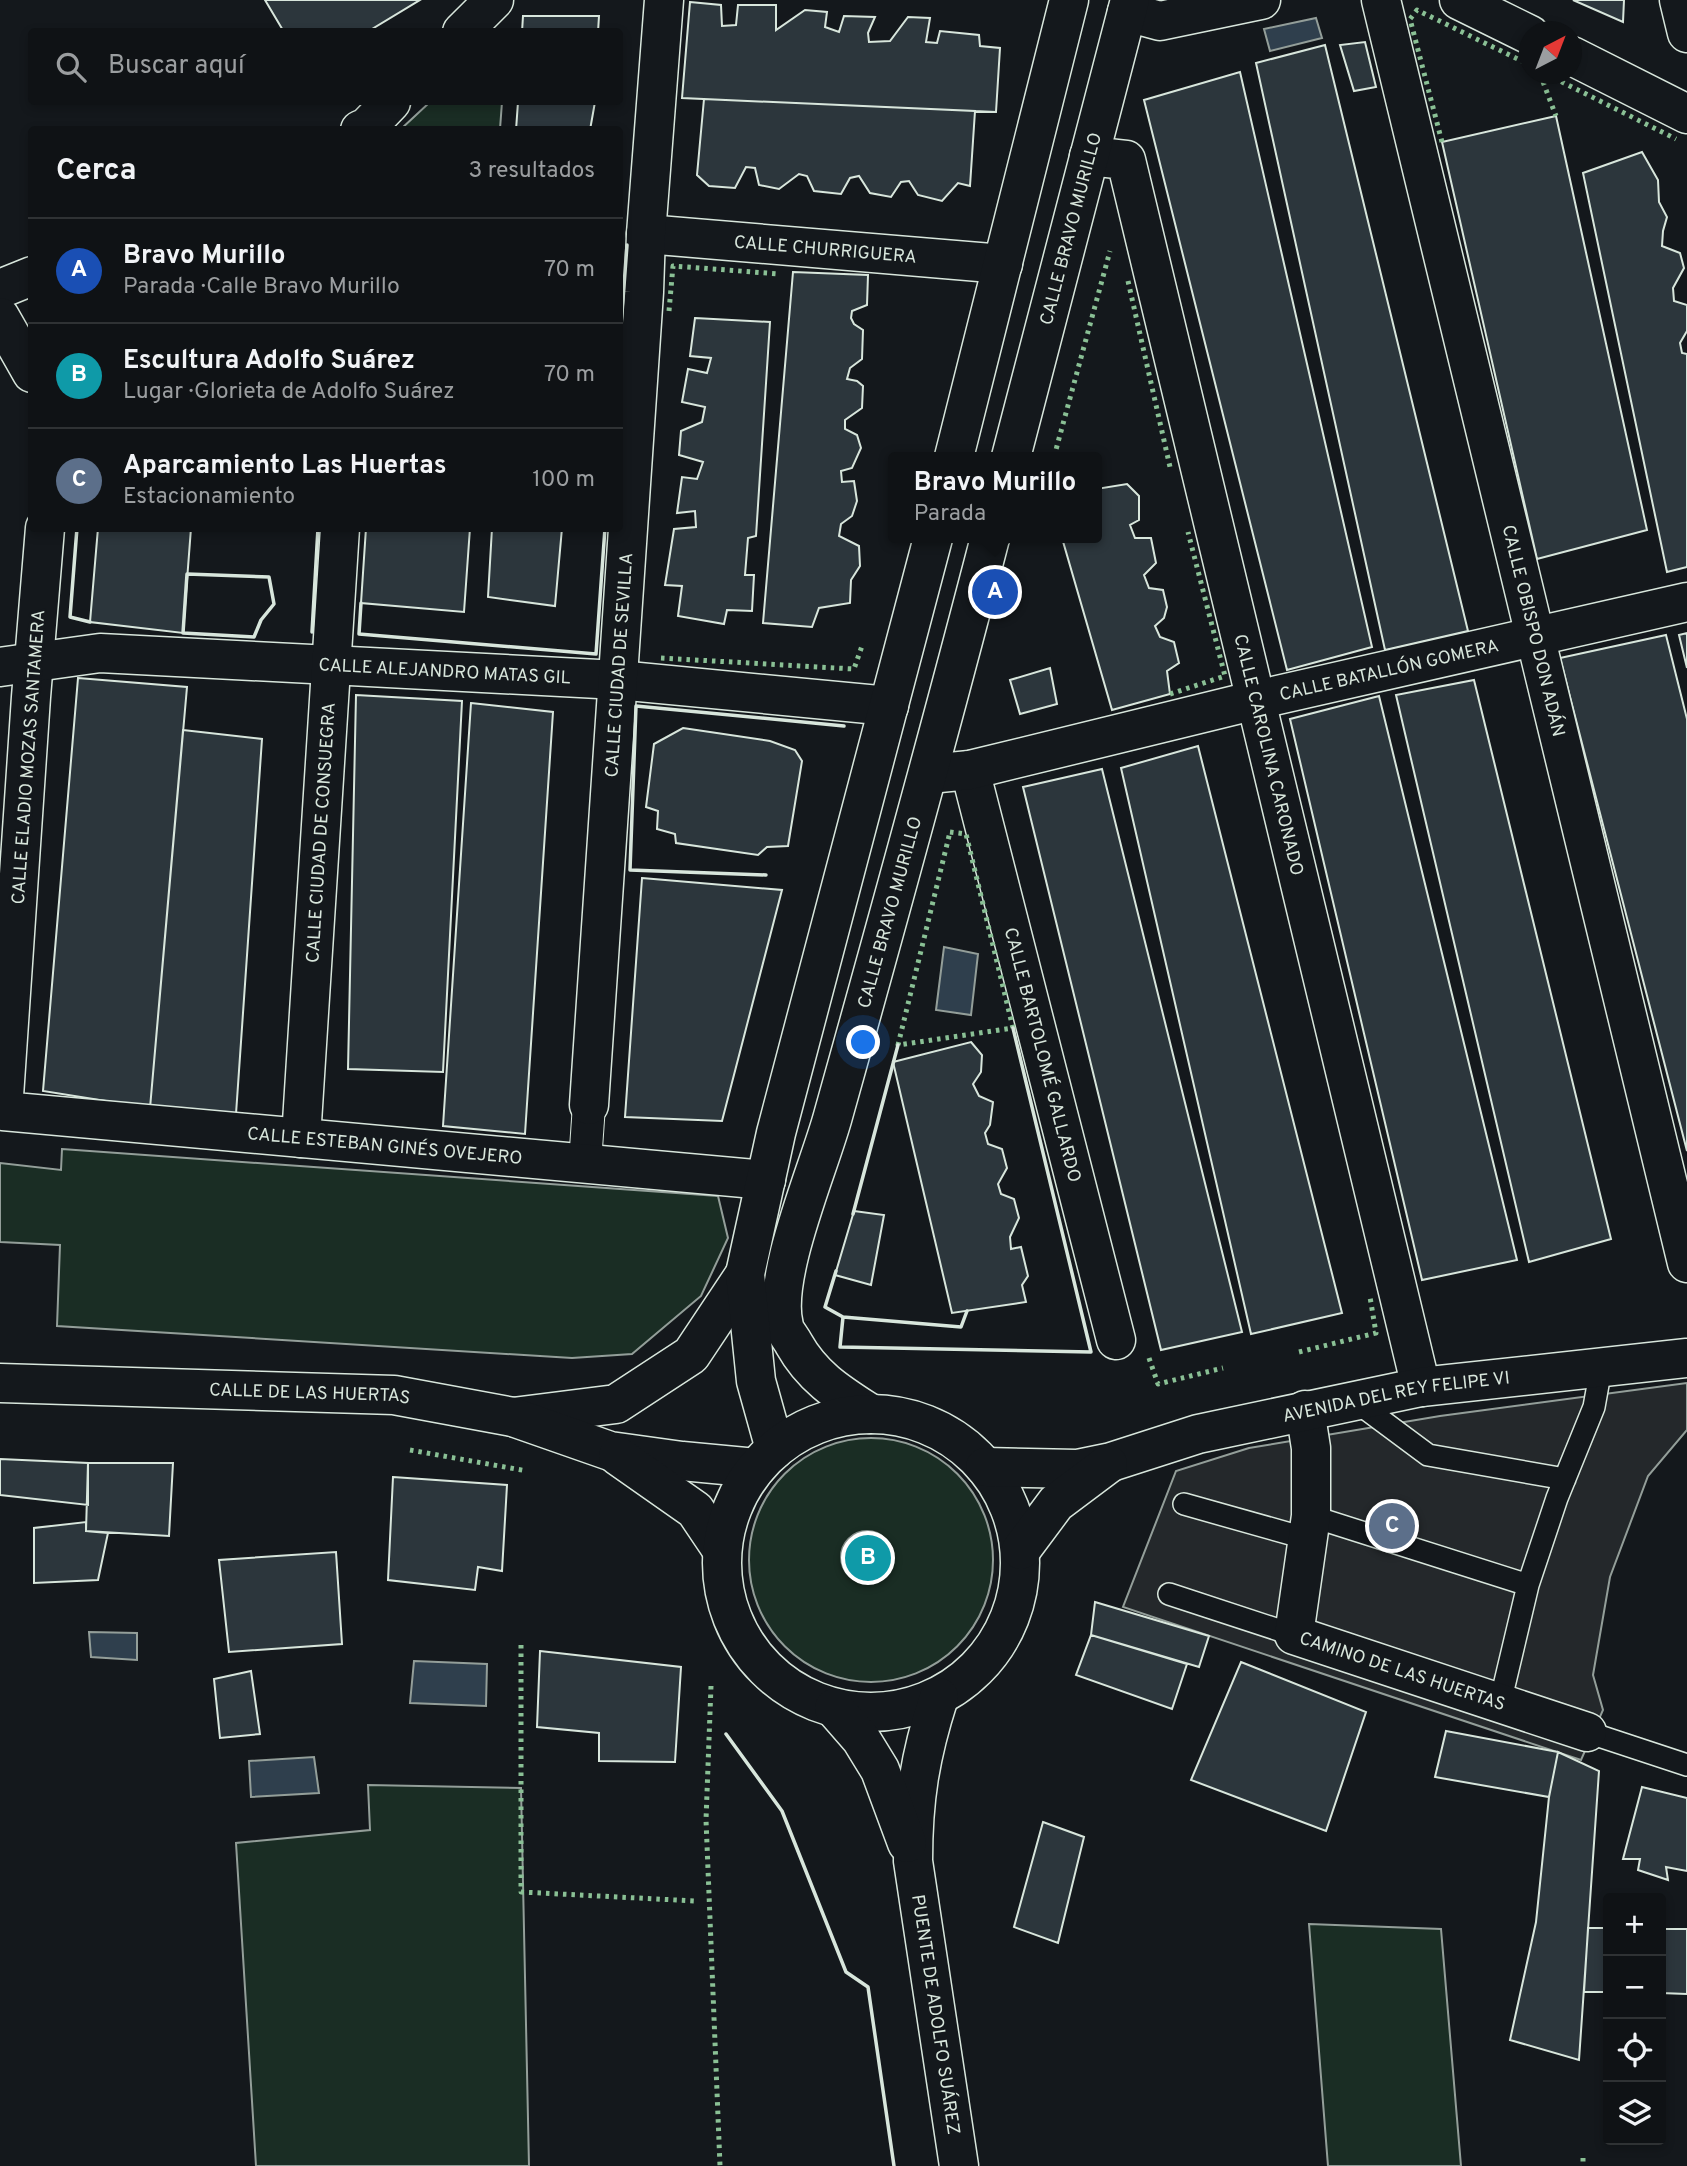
<!DOCTYPE html>
<html lang="es">
<meta charset="utf-8">
<style>
:root{--surface:#0f1215;--page:#1d2022;--text:#f1f3f6;--muted:#9b9ea0;--line:#2f3234;--accent:#0b8043}
body{margin:0;font-family:Overpass,sans-serif;background:var(--page);color:var(--text)}
.controls{position:absolute;right:21px;bottom:21px;display:grid;overflow:hidden;border-radius:7px;box-shadow:0 4px 10px #0003}
.controls button{width:63px;height:63px;display:grid;place-items:center;padding:0;border:0;border-bottom:2px solid var(--line);background:var(--surface);color:var(--text);font:35px sans-serif}
.compass{position:absolute;left:1519px;top:21px;width:63px;height:63px;border-radius:50%;background:var(--surface);box-shadow:0 4px 10px #0003;rotate:42deg}
.you{position:absolute;left:864px;top:1043px;width:24px;height:24px;margin:-18px;border:5px solid #fff;border-radius:50%;background:#1a73e8;box-shadow:0 0 0 10px #1a73e833}
.badge{display:grid;place-items:center;width:46px;height:46px;border-radius:50%;background:var(--accent);color:#fff;font-size:23px;font-weight:700}
.pin{position:absolute;translate:-50% -50%;border:4px solid #fff;box-shadow:0 2px 7px #0006}
.popup{position:absolute;left:888px;top:452px;width:214px;height:91px;box-sizing:border-box;display:grid;place-content:center;border-radius:7px;background:var(--surface);filter:drop-shadow(0 2px 5px #0005);font-size:23px;white-space:nowrap;color:var(--muted)}
.popup b{font-size:26px;color:var(--text)}
.popup::after{content:'';position:absolute;left:50%;top:100%;margin-left:-14px;border:14px solid transparent;border-top-color:var(--surface)}
.list{margin:0;padding:0;list-style:none}
h2{display:flex;justify-content:space-between;align-items:center;height:91px;margin:0;padding:0 28px;font-size:30px}
h2 small{font-size:23px;font-weight:400;color:var(--muted)}
.list li{display:grid;grid-template-columns:46px 1fr auto;gap:21px;align-items:center;box-sizing:border-box;height:105px;padding:0 28px;border-top:2px solid var(--line)}
.list b{display:block;font-size:26px;white-space:nowrap}
.list p{margin:0;font-size:23px;white-space:nowrap;color:var(--muted)}
.list em{font-size:23px;font-style:normal;color:var(--muted)}
.icon{flex:none;width:38px;height:38px;fill:none;stroke:currentColor;stroke-width:2;stroke-linecap:round;stroke-linejoin:round}
.map{position:relative;flex:none;width:1687px;height:2166px;overflow:hidden}
.search{position:absolute;background:var(--surface);box-shadow:0 4px 10px #0003;left:28px;top:28px;width:595px;height:77px;display:flex;align-items:center;gap:18px;box-sizing:border-box;padding:0 24px;border-radius:7px;color:var(--muted);font-size:26px}
.panel{position:absolute;background:var(--surface);box-shadow:0 4px 10px #0003;left:28px;top:126px;width:595px;height:406px;border-radius:7px}
.map>svg:first-child{display:block}
.green{fill:#1a2d24;stroke:#939e99;stroke-width:2}
.parking{fill:#24282b;stroke:#939e99;stroke-width:2}
.water{fill:#2f3f4d;stroke:#939e99;stroke-width:2}
.building{fill:#2c363c;stroke:#d8e6dc;stroke-width:2}
.lines{fill:none;stroke-linecap:round;stroke-linejoin:round}
.service-casing{stroke:#d8e6dc;stroke-width:24}
.pedestrian-casing{stroke:#d8e6dc;stroke-width:34}
.minor-casing{stroke:#d8e6dc;stroke-width:41}
.secondary-casing{stroke:#d8e6dc;stroke-width:41}
.primary-casing{stroke:#d8e6dc;stroke-width:41}
.service{stroke:#14181c;stroke-width:21}
.pedestrian{stroke:#14181c;stroke-width:32}
.minor{stroke:#14181c;stroke-width:38}
.secondary{stroke:#14181c;stroke-width:38}
.primary{stroke:#14181c;stroke-width:38}
.hedge{stroke:#8ac095;stroke-width:5;stroke-dasharray:3.5 5;stroke-linecap:butt}
.wall{stroke:#d8e6dc;stroke-width:3.5}
.labels{text-anchor:middle;stroke-width:5;stroke-linejoin:round;paint-order:stroke}
.street-label{font-size:18px;fill:#d8e6dc;stroke:#14181c}
</style>
<div class="map">
<svg width="1687" height="2166" viewBox="0 0 1687 2166">
<rect width="100%" height="100%" fill="#14181c"/>
<path class="green" d="M 430,102 L 502,102 L 500,129 L 401,129 Z
M 62,1149 L 718,1196 L 728,1238 L 701,1296 L 632,1354 L 572,1358 L 57,1326 L 60,1245 L 0,1242 L 0,1163 L 61,1170 Z
M749 1560a122 122 0 1 1 244 0a122 122 0 1 1-244 0Z
M 368,1785 L 521,1788 L 529,2166 L 256,2166 L 236,1843 L 370,1830 Z
M 1309,1924 L 1441,1929 L 1461,2166 L 1328,2166 Z"/>
<path class="parking" d="M 1687,1383 L 1687,1430 L 1648,1476 L 1610,1577 L 1593,1675 L 1603,1710 L 1581,1760 L 1123,1607 L 1176,1471 L 1249,1448 L 1440,1416 Z"/>
<path class="water" d="M 1316,18 L 1322,38 L 1270,51 L 1264,29 Z
M 944,947 L 978,954 L 971,1015 L 936,1010 Z
M841 1557a26 26 0 1 1 52 0a26 26 0 1 1-52 0Z
M 89,1632 L 137,1633 L 137,1660 L 91,1657 Z
M 414,1661 L 487,1664 L 486,1706 L 410,1703 Z
M 314,1757 L 319,1793 L 251,1797 L 249,1761 Z"/>
<path class="building" d="M 265,0 L 420,0 L 367,32 L 284,32 Z
M 1573,0 L 1624,0 L 1623,22 Z
M 690,2 L 721,5 L 722,26 L 736,25 L 738,5 L 776,5 L 776,30 L 805,10 L 827,12 L 825,27 L 839,32 L 844,16 L 875,17 L 868,33 L 869,42 L 890,41 L 908,17 L 930,18 L 926,42 L 937,43 L 940,31 L 979,35 L 980,46 L 1000,48 L 996,112 L 682,98 Z
M 523,16 L 599,16 L 598,32 L 522,32 Z
M 1365,42 L 1376,87 L 1354,91 L 1340,45 Z
M 1325,45 L 1468,631 L 1385,650 L 1256,63 Z
M 1240,72 L 1372,647 L 1287,670 L 1144,100 Z
M 704,99 L 975,111 L 970,186 L 958,183 L 942,201 L 918,195 L 909,181 L 901,182 L 891,197 L 870,193 L 859,176 L 850,178 L 841,194 L 814,191 L 807,176 L 799,174 L 779,189 L 759,185 L 755,168 L 746,167 L 735,188 L 709,186 L 697,175 Z
M 518,102 L 595,102 L 590,130 L 516,130 Z
M 1556,116 L 1647,530 L 1537,559 L 1442,142 Z
M 1642,152 L 1658,180 L 1659,202 L 1667,217 L 1663,231 L 1662,246 L 1680,253 L 1684,268 L 1673,288 L 1674,301 L 1687,305 L 1687,331 L 1680,343 L 1682,353 L 1687,354 L 1687,567 L 1667,572 L 1583,173 Z
M 793,272 L 868,275 L 867,305 L 852,311 L 851,318 L 854,324 L 863,330 L 862,359 L 850,368 L 847,379 L 857,381 L 863,386 L 862,408 L 845,420 L 845,429 L 857,435 L 861,448 L 852,468 L 841,471 L 842,482 L 854,481 L 857,501 L 852,516 L 841,524 L 839,536 L 859,546 L 860,566 L 851,580 L 850,603 L 819,608 L 812,627 L 763,623 Z
M 695,318 L 770,322 L 756,536 L 748,538 L 745,575 L 754,575 L 752,611 L 727,610 L 724,624 L 678,616 L 682,586 L 665,585 L 674,529 L 696,527 L 695,511 L 677,513 L 682,477 L 697,479 L 703,462 L 679,455 L 681,431 L 702,422 L 705,407 L 682,402 L 688,369 L 707,373 L 711,358 L 690,356 Z
M 1127,484 L 1139,496 L 1139,520 L 1130,525 L 1135,538 L 1151,538 L 1156,563 L 1144,575 L 1149,588 L 1163,590 L 1167,607 L 1164,618 L 1155,626 L 1160,637 L 1174,642 L 1179,663 L 1167,671 L 1170,694 L 1112,710 L 1062,538 L 1096,538 L 1096,489 Z
M 98,528 L 191,528 L 183,633 L 90,622 Z
M 366,528 L 470,528 L 464,612 L 361,603 Z
M 492,528 L 562,528 L 555,606 L 488,597 Z
M 1687,633 L 1687,668 L 1679,635 Z
M 1666,635 L 1687,719 L 1687,1151 L 1560,658 Z
M 1050,668 L 1057,704 L 1020,714 L 1010,680 Z
M 78,678 L 187,687 L 150,1108 L 43,1091 Z
M 1474,680 L 1611,1239 L 1529,1262 L 1396,695 Z
M 356,695 L 462,701 L 443,1072 L 348,1069 Z
M 1379,696 L 1517,1260 L 1422,1280 L 1290,719 Z
M 471,703 L 553,712 L 525,1134 L 443,1126 Z
M 683,728 L 770,741 L 795,750 L 802,761 L 788,846 L 767,847 L 758,855 L 676,843 L 675,834 L 657,829 L 658,811 L 646,807 L 654,744 Z
M 183,730 L 262,739 L 236,1114 L 150,1108 Z
M 1198,746 L 1342,1313 L 1251,1334 L 1121,768 Z
M 1102,769 L 1242,1332 L 1161,1350 L 1023,787 Z
M 642,878 L 782,890 L 722,1121 L 625,1117 Z
M 971,1042 L 982,1055 L 981,1072 L 973,1084 L 979,1096 L 993,1102 L 990,1125 L 985,1133 L 988,1144 L 1002,1149 L 1007,1168 L 998,1184 L 1001,1194 L 1014,1199 L 1019,1218 L 1010,1237 L 1011,1249 L 1021,1247 L 1028,1276 L 1022,1285 L 1026,1302 L 952,1313 L 893,1062 Z
M 854,1211 L 884,1215 L 871,1285 L 835,1275 Z
M 0,1459 L 88,1463 L 88,1505 L 0,1495 Z
M 88,1463 L 173,1463 L 169,1536 L 86,1531 Z
M 393,1477 L 507,1485 L 502,1571 L 478,1567 L 475,1590 L 388,1580 Z
M 86,1522 L 86,1531 L 108,1533 L 98,1580 L 34,1583 L 34,1528 Z
M 336,1552 L 342,1644 L 229,1652 L 219,1560 Z
M 1095,1602 L 1209,1636 L 1199,1667 L 1091,1635 Z
M 1091,1635 L 1187,1664 L 1172,1709 L 1076,1675 Z
M 540,1651 L 681,1667 L 675,1762 L 599,1761 L 599,1733 L 537,1727 Z
M 1241,1662 L 1366,1712 L 1326,1831 L 1191,1780 Z
M 251,1671 L 260,1734 L 220,1738 L 214,1679 Z
M 1446,1731 L 1558,1752 L 1549,1797 L 1435,1777 Z
M 1558,1752 L 1599,1771 L 1579,2060 L 1510,2040 L 1536,1922 L 1549,1797 Z
M 1642,1787 L 1687,1798 L 1687,1871 L 1666,1867 L 1668,1880 L 1638,1870 L 1640,1859 L 1623,1859 Z
M 1043,1822 L 1084,1837 L 1058,1943 L 1014,1927 Z
M 1588,1928 L 1608,1928 L 1608,1992 L 1584,1992 Z
M 1661,1929 L 1687,1929 L 1687,1994 L 1661,1993 Z"/>
<g class="lines">
<defs>
<path id="service" d="M 1354,1400 L 1428,1455 L 1565,1479
M 1184,1504 L 1308,1539
M 1311,1516 L 1528,1585
M 1169,1594 L 1294,1635
M 1500,1703 L 1528,1585 L 1557,1498 L 1594,1407 L 1601,1368
M 1587,1732 L 1687,1765"/>
<path id="pedestrian" d="M 585,1163 L 589,1105"/>
<g id="minor">
<path id="s1" d="M 1381,0 L 1687,1263"/>
<path d="M 1459,0 L 1530,35"/>
<path d="M 1679,0 L 1687,33"/>
<path d="M 1127,12 L 1160,21 L 1261,0"/>
<path d="M 462,32 L 494,0"/>
<path d="M 1572,56 L 1687,114"/>
<path d="M 360,130 L 367,127 L 391,102"/>
<path id="s2" d="M 1089,156 L 1126,160 L 1421,1387"/>
<path id="s3" d="M 646,234 L 1003,264"/>
<path d="M 0,289 L 32,276"/>
<path d="M 0,317 L 32,373"/>
<path d="M 954,457 L 1069,0"/>
<path id="s4" d="M 1011,457 L 1130,0"/>
<path id="s5" d="M 45,528 L 31,697 L 3,1111 L 766,1180"/>
<path id="s6" d="M 0,667 L 100,653 L 618,680 L 889,706"/>
<path id="s7" d="M 970,770 L 1116,1340"/>
<path id="s8" d="M 929,774 L 970,770 L 1256,700 L 1687,602"/>
<path id="s9" d="M 589,1105 L 644,292 L 646,234 L 664,0"/>
<path id="s10" d="M 301,1138 L 340,528"/>
<path id="s11" d="M 1305,1410 L 1311,1448 L 1311,1516 L 1294,1635 L 1587,1732"/>
<path id="s12" d="M 871,1414 C 840,1394 813,1378 794,1344 C 791,1338 785,1332 784,1326 C 771,1276 819,1168 833,1116 C 887,923 940,731 990,538"/>
<path d="M 513,1417 L 616,1404 L 691,1355 L 745,1274"/>
<path d="M 775,1449 L 756,1381 L 745,1274 L 776,1133 L 933,538"/>
</g>
<g id="secondary">
<path id="s13" d="M 0,1383 L 394,1395 L 513,1417 L 610,1451 L 682,1461 L 756,1468"/>
<path d="M 618,1456 L 695,1510 L 722,1550"/>
</g>
<g id="primary">
<circle cx="871" cy="1563" r="149"/>
<path id="s14" d="M 985,1467 L 1077,1469 L 1111,1462 L 1198,1434 L 1421,1387 L 1687,1358"/>
<path d="M 1021,1550 L 1056,1503 L 1108,1464"/>
<path id="s15" d="M 939,1697 C 920,1756 913,1799 913,1861 L 959,2166"/>
<path d="M 834,1708 L 861,1739 L 880,1770 L 907,1843"/>
</g>
</defs>
<use href="#service" class="service-casing"/>
<use href="#pedestrian" class="pedestrian-casing"/>
<use href="#minor" class="minor-casing"/>
<use href="#secondary" class="secondary-casing"/>
<use href="#primary" class="primary-casing"/>
<use href="#service" class="service"/>
<use href="#pedestrian" class="pedestrian"/>
<use href="#minor" class="minor"/>
<use href="#secondary" class="secondary"/>
<use href="#primary" class="primary"/>
<path class="hedge" d="M 1540,74 L 1556,116
M 1546,74 L 1676,139
M 1442,142 L 1410,19 L 1417,10 L 1530,65
M 1128,281 L 1170,467
M 669,311 L 673,266 L 780,274
M 1054,457 L 1110,251
M 661,658 L 854,669 L 863,643
M 1170,694 L 1225,676 L 1188,532
M 950,832 L 966,834 L 1013,1028 L 898,1045 Z
M 1299,1352 L 1376,1333 L 1370,1297
M 1149,1358 L 1158,1384 L 1223,1368
M 410,1450 L 527,1471
M 521,1645 L 521,1892 L 695,1901
M 711,1686 L 706,1820 L 720,2166
M 1583,2158 L 1583,2166"/>
<path class="wall" d="M 620,340 L 627,245
M 77,528 L 70,617 L 90,622
M 187,574 L 269,577 L 274,604 L 261,620 L 254,637 L 183,633 Z
M 361,603 L 359,634 L 596,654 L 605,528
M 312,632 L 318,528
M 766,875 L 630,870 L 636,706 L 844,726
M 853,1214 L 898,1045
M 836,1271 L 825,1307 L 843,1317 L 961,1327 L 967,1311
M 843,1317 L 840,1347 L 1091,1352 L 1013,1028
M 726,1734 L 782,1811 L 846,1972 L 868,1987 L 894,2166"/>
</g>
<g class="labels">
<g class="street-label">
<text dy="6" stroke="none"><textPath href="#s4" startOffset="236">CALLE BRAVO MURILLO</textPath></text>
<text dy="6" stroke="none"><textPath href="#s3" startOffset="180">CALLE CHURRIGUERA</textPath></text>
<text dy="6" stroke="none"><textPath href="#s1" startOffset="649">CALLE OBISPO DON ADÁN</textPath></text>
<text dy="6" stroke="none"><textPath href="#s9" startOffset="441">CALLE CIUDAD DE SEVILLA</textPath></text>
<text dy="6" stroke="none"><textPath href="#s8" startOffset="472">CALLE BATALLÓN GOMERA</textPath></text>
<text dy="6" stroke="none"><textPath href="#s6" startOffset="446">CALLE ALEJANDRO MATAS GIL</textPath></text>
<text dy="6" stroke="none"><textPath href="#s2" startOffset="649">CALLE CAROLINA CARONADO</textPath></text>
<text transform="translate(28 757) rotate(-86)" y="6">CALLE ELADIO MOZAS SANTAMERA</text>
<text dy="6" stroke="none"><textPath href="#s10" startOffset="306">CALLE CIUDAD DE CONSUEGRA</textPath></text>
<text dy="6" stroke="none"><textPath href="#s12" startOffset="555">CALLE BRAVO MURILLO</textPath></text>
<text dy="6" stroke="none"><textPath href="#s7" startOffset="294">CALLE BARTOLOMÉ GALLARDO</textPath></text>
<text dy="6" stroke="none"><textPath href="#s5" startOffset="968">CALLE ESTEBAN GINÉS OVEJERO</textPath></text>
<text dy="6" stroke="none"><textPath href="#s13" startOffset="310">CALLE DE LAS HUERTAS</textPath></text>
<text dy="6" stroke="none"><textPath href="#s14" startOffset="420">AVENIDA DEL REY FELIPE VI</textPath></text>
<text dy="6" stroke="none"><textPath href="#s11" startOffset="341">CAMINO DE LAS HUERTAS</textPath></text>
<text dy="6" stroke="none"><textPath href="#s15" startOffset="322">PUENTE DE ADOLFO SUÁREZ</textPath></text>
</g>
</g>
</svg>
<div class="controls">
<button>+</button>
<button>−</button>
<button><svg class="icon" aria-label="locate" viewBox="0 0 24 24"><circle cx="12" cy="12" r="6"/><path d="M12 2v4M12 18v4M2 12h4M18 12h4"/></svg></button>
<button><svg class="icon" aria-label="layers" viewBox="0 0 24 24"><path d="M12 4l9 5-9 5-9-5zM3 14l9 5 9-5"/></svg></button>
</div>
<svg class="compass" viewBox="-18 -18 36 36"><path d="M0-13l5 13h-10z" fill="#e53935"/><path d="M0 13l5-13h-10z" fill="#9b9ea0"/></svg>
<div class="you"></div>
<div class="pin badge" style="left:995px;top:592px;background:#1a4fb4">A</div>
<div class="popup"><b>Bravo Murillo</b>Parada</div>
<div class="pin badge" style="left:868px;top:1558px;background:#0f9aa8">B</div>
<div class="pin badge" style="left:1392px;top:1526px;background:#5c6f8a">C</div>
<div class="search"><svg class="icon" aria-label="search" viewBox="0 0 24 24"><circle cx="10" cy="10" r="6"/><path d="M15 15l6 6"/></svg>Buscar aquí</div>
<section class="panel">
<h2>Cerca<small>3 resultados</small></h2>
<ul class="list">
<li><span class="badge" style="background:#1a4fb4">A</span><div><b>Bravo Murillo</b><p>Parada · Calle Bravo Murillo</p></div><em>70 m</em></li>
<li><span class="badge" style="background:#0f9aa8">B</span><div><b>Escultura Adolfo Suárez</b><p>Lugar · Glorieta de Adolfo Suárez</p></div><em>70 m</em></li>
<li><span class="badge" style="background:#5c6f8a">C</span><div><b>Aparcamiento Las Huertas</b><p>Estacionamiento</p></div><em>100 m</em></li>
</ul>
</section>
</div>
